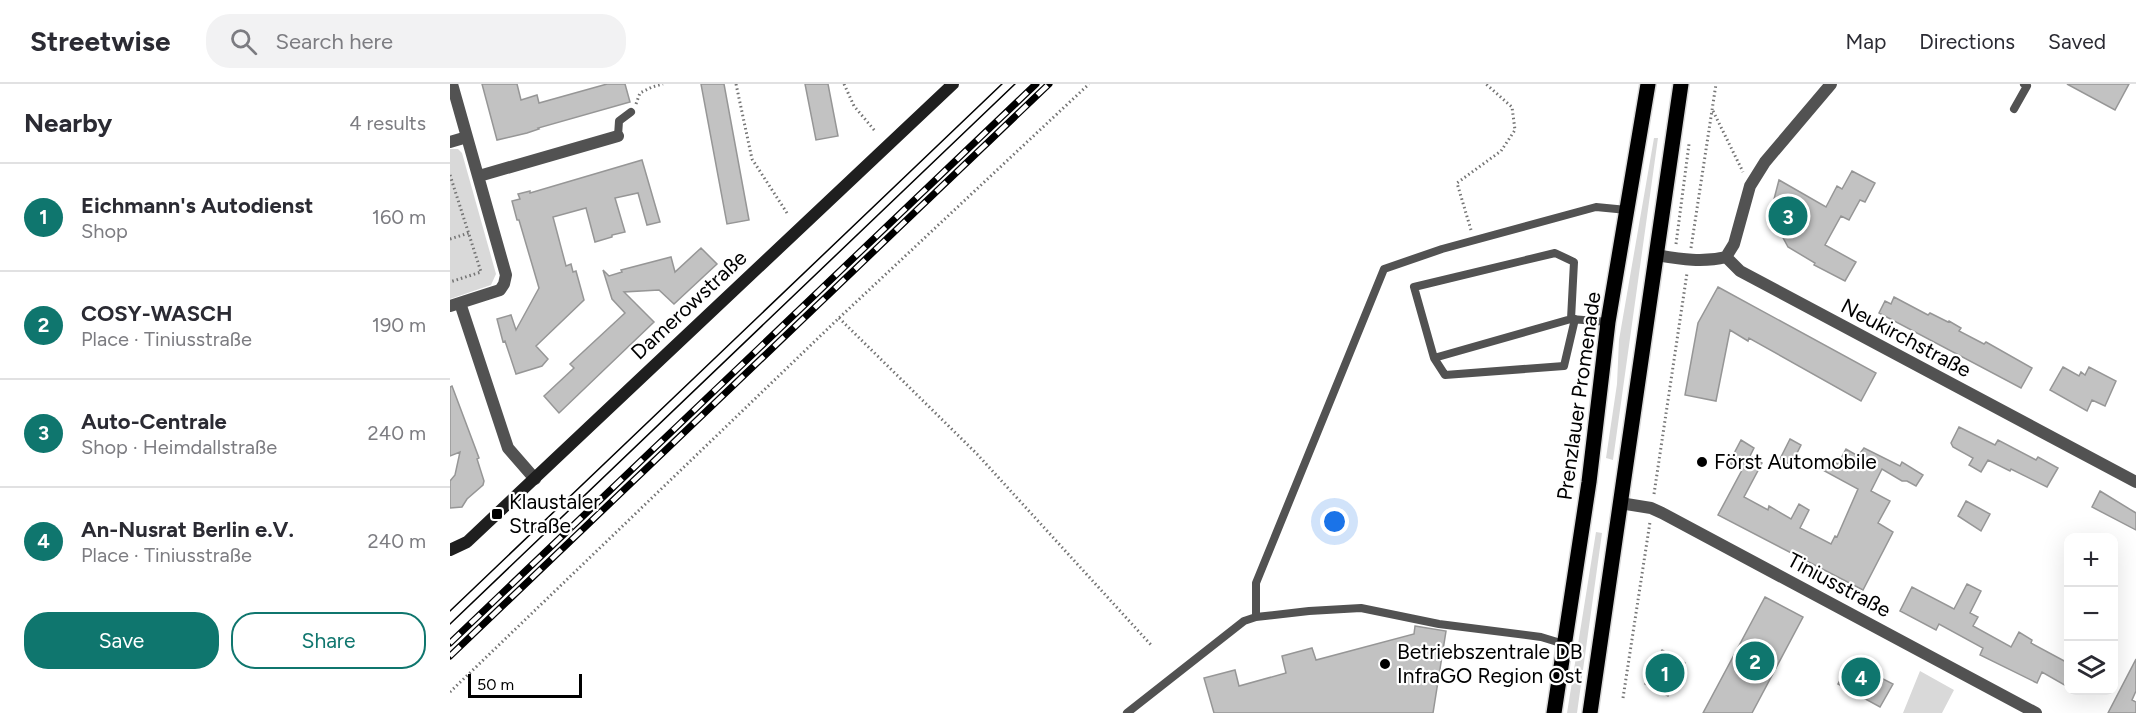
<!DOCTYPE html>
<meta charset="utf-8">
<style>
:root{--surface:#fff;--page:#f2f2f3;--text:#2b2b33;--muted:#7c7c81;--line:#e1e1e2;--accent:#0f766e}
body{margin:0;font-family:Figtree,sans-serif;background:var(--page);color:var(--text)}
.controls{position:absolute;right:18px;bottom:18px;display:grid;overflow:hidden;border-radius:12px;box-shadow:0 6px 24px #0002}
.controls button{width:54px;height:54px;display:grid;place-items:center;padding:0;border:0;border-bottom:2px solid var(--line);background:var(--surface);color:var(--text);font:30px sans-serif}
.scale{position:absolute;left:18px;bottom:15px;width:114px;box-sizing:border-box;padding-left:6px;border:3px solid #000;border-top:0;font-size:16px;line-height:21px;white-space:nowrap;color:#000;-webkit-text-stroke:4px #fff;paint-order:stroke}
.you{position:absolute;left:885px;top:438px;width:21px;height:21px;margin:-15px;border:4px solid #fff;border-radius:50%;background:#1a73e8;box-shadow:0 0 0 9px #1a73e833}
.badge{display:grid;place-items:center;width:39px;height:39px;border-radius:50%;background:var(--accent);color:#fff;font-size:20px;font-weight:700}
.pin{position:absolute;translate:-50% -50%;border:3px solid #fff;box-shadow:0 2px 6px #0006}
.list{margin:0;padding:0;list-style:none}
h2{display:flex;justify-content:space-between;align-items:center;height:78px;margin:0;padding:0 24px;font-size:26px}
h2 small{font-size:20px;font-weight:400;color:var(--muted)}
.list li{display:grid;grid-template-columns:39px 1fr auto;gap:18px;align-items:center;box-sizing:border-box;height:108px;padding:0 24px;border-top:2px solid var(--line)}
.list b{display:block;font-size:22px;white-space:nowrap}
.list p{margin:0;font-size:20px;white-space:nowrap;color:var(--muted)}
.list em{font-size:20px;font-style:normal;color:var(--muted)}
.actions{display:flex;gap:12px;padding:18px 24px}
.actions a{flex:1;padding:14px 0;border:2px solid var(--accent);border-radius:24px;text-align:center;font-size:21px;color:var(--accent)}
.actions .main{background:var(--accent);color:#fff}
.icon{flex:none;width:33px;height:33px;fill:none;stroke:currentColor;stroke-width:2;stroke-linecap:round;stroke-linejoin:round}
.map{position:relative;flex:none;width:1686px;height:629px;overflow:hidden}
header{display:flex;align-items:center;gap:36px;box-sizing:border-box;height:84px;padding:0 30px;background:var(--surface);border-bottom:2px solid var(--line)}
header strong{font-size:28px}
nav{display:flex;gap:33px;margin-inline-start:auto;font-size:21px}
.search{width:420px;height:54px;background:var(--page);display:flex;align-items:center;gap:15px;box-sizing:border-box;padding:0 21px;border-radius:24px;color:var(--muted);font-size:22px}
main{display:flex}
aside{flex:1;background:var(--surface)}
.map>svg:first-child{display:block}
.green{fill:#d9d9d9}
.building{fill:#c2c2c2;stroke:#969696;stroke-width:1.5}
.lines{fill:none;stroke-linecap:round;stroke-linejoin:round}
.primary-casing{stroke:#dbdbdb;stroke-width:18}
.path{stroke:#747474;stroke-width:3;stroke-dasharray:1.5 3;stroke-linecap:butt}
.service{stroke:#525252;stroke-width:8}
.minor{stroke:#525252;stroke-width:12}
.secondary{stroke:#1f1f1f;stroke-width:12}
.primary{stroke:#000;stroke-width:15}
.tram{stroke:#000;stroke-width:1.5}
.rail-casing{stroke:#000;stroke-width:7}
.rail{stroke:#fff;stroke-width:4.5;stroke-dasharray:14;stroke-linecap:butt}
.poi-dot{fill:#000;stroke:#fff;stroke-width:2}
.labels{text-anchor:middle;stroke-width:4.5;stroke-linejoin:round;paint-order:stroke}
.street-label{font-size:21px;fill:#000;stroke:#fff}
.poi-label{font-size:21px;fill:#000;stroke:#fff;text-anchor:start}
</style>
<header>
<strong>Streetwise</strong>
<div class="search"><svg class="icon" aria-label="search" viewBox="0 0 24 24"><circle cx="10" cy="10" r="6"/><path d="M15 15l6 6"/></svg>Search here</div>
<nav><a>Map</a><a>Directions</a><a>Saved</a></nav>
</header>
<main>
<aside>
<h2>Nearby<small>4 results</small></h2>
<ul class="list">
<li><span class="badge">1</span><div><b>Eichmann's Autodienst</b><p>Shop</p></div><em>160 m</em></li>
<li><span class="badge">2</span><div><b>COSY-WASCH</b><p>Place · Tiniusstraße</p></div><em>190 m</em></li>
<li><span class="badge">3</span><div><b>Auto-Centrale</b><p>Shop · Heimdallstraße</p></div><em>240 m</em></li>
<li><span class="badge">4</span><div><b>An-Nusrat Berlin e.V.</b><p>Place · Tiniusstraße</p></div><em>240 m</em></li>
</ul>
<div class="actions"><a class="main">Save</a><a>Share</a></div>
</aside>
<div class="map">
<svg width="1686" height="629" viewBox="0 0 1686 629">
<rect width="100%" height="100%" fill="#fff"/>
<path class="green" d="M 1204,54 L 1208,54 L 1163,376 L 1156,374 L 1167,300 L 1169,256 Z
M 0,65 L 8,65 L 12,69 L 46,190 L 41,201 L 0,215 Z
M 1146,448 L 1152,449 L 1127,629 L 1117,629 Z
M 1470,587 L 1504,606 L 1492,629 L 1453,629 Z"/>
<path class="building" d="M 32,0 L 67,0 L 71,16 L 87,11 L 89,19 L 157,0 L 175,0 L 180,18 L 88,44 L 89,45 L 77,49 L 47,56 Z
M 251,0 L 274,0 L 299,136 L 277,140 Z
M 355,0 L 378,0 L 388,52 L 366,56 Z
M 1617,0 L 1679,0 L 1665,26 Z
M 192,76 L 210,138 L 197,141 L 188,109 L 165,114 L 175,148 L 162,151 L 162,153 L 145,158 L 136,124 L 103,133 L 116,182 L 121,180 L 123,188 L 126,187 L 134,216 L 86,262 L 98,275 L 92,282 L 66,290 L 55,257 L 53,258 L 47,235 L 61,231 L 66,246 L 89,204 L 69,136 L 67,136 L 62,117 L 70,115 L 68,110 L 80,107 L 80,109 Z
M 1402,87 L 1425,99 L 1415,118 L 1410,116 L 1399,136 L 1391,132 L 1375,161 L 1406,178 L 1395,197 L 1364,181 L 1365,179 L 1338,163 L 1325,139 L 1324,115 L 1329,96 L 1376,123 L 1387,102 L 1392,105 Z
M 251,164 L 267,180 L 224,220 L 209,206 L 174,208 L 204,238 L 109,329 L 94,312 L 124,284 L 120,280 L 175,229 L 162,215 L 153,186 L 159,192 L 172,188 L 171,186 L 221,173 L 225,188 Z
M 1268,203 L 1426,289 L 1411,317 L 1299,254 L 1298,257 L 1280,246 L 1266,317 L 1235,311 L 1248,239 Z
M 1444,213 L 1478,231 L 1480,229 L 1498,238 L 1499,237 L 1511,244 L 1509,247 L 1534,260 L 1536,258 L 1582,284 L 1571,304 L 1429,229 L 1435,217 L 1441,220 Z
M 1613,283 L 1629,292 L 1631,288 L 1635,291 L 1639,283 L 1666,297 L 1655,322 L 1642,316 L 1637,327 L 1600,306 Z
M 2,302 L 29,374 L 27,375 L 34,397 L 33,401 L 17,415 L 12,423 L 0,424 L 0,397 L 5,391 L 10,368 L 0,372 L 0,303 Z
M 1509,343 L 1545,361 L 1548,356 L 1586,376 L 1588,373 L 1608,384 L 1597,403 L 1561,385 L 1560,387 L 1538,376 L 1531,388 L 1519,381 L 1523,374 L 1503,363 L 1501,359 Z
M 1340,355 L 1351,361 L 1341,381 L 1330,375 Z
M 1291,356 L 1304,364 L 1300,372 L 1312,379 L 1294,413 L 1318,426 L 1319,422 L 1341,435 L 1349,420 L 1359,426 L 1350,444 L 1381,460 L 1385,452 L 1387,453 L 1408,405 L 1369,384 L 1375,373 L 1388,380 L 1396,365 L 1408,372 L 1414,364 L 1450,382 L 1452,378 L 1473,391 L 1466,402 L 1457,397 L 1452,397 L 1432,385 L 1421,407 L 1440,417 L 1428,439 L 1443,448 L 1413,506 L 1268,431 L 1292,386 L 1279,379 Z
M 1650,407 L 1686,429 L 1686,446 L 1642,423 Z
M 1516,417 L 1540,430 L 1531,447 L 1508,432 Z
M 1517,500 L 1531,507 L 1520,529 L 1528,533 L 1523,542 L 1561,563 L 1569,548 L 1582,556 L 1581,559 L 1618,579 L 1618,603 L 1592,588 L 1587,599 L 1530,571 L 1533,564 L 1489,540 L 1486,546 L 1450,527 L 1462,503 L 1504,525 Z
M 1315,513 L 1353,533 L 1302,629 L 1253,629 Z
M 965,542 L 996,547 L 983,629 L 764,629 L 754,594 L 785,586 L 789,602 L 836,589 L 832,572 L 862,564 L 866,576 L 964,550 Z
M 1212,566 L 1235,579 L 1218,612 L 1195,600 Z
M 1686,575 L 1686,607 L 1682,616 L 1686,618 L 1686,629 L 1658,629 Z
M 1400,578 L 1443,600 L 1430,623 L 1388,600 Z"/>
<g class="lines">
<defs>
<path id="primary" d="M 1104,629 L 1139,398 L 1158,238 L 1198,0
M 1140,629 L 1231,0"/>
</defs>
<use href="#primary" class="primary-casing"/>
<path class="path" d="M 286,0 L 302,75 L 337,129
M 394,0 L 404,22 L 425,47
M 186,20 L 190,9 L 202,3 L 213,0
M 1263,27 L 1293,88
M 0,91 L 31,188 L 0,198
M 1021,146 L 1007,99 L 1051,67 L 1065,46 L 1062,23 L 1036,0
M 0,155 L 19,149
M 1226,160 L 1239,60
M 1241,164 L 1266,0
M 389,234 L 527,370 L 702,562
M 1204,410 L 1237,189
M 0,608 L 389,234 L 639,0
M 1173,614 L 1200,438"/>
<path class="service" d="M 1564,25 L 1577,2 L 1574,0
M 168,52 L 169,37 L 181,28
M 1121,235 L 1124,178 L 1105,169 L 964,203 L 984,274 L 995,291 L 1114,282 L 1125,235
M 984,274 L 1121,235 L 1158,238
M 806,533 L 806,499 L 934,185 L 992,165 L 1146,123 L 1177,126
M 677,629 L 794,537 L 806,533 L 859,527 L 911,524 L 989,540 L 1091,553 L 1114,560"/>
<path class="minor" d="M 0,58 L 17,53
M 29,92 L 168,52
M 1206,171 C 1230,175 1252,179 1276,173
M 1276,173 L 1290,187 L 1686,398
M 1276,173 L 1284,160 L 1300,102 L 1315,78 L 1381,0
M 10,219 L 58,364 L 85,395
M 0,222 L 50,206 L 54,200 L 56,191 L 2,0
M 1170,419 L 1201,424 L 1212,429 L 1586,629"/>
<path class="secondary" d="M 0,466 L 17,458 L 503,0"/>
<use href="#primary" class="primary"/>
<path class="tram" d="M 0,527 L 552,0
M 0,540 L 565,0"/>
<defs>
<path id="rail" d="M 0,559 L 586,0
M 0,572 L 599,0"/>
</defs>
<use href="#rail" class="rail-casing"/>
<use href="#rail" class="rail"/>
</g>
<g class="poi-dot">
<circle cx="1252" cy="378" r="6"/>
<rect x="41" y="424" width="12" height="12" rx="3"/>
<circle cx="935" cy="580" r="6"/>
</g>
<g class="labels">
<g class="street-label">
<text transform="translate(239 221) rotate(-43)" y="7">Damerowstraße</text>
<text transform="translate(1456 254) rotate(28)" y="7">Neukirchstraße</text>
<text transform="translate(1129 312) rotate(-82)" y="7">Prenzlauer Promenade</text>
<text transform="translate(1389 501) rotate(28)" y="7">Tiniusstraße</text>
</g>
<g class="poi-label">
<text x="1264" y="385">Först Automobile</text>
<text x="59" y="425">Klaustaler<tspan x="59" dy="24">Straße</tspan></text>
<text x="947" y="575">Betriebszentrale DB<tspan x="947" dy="24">InfraGO Region Ost</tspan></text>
</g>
</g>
</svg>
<div class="controls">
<button>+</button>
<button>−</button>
<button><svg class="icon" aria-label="layers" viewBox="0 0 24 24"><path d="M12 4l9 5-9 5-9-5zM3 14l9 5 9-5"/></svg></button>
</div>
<div class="scale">50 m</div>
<div class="you"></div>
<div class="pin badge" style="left:1215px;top:589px">1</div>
<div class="pin badge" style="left:1305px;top:577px">2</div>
<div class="pin badge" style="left:1338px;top:132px">3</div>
<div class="pin badge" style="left:1411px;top:593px">4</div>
</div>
</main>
